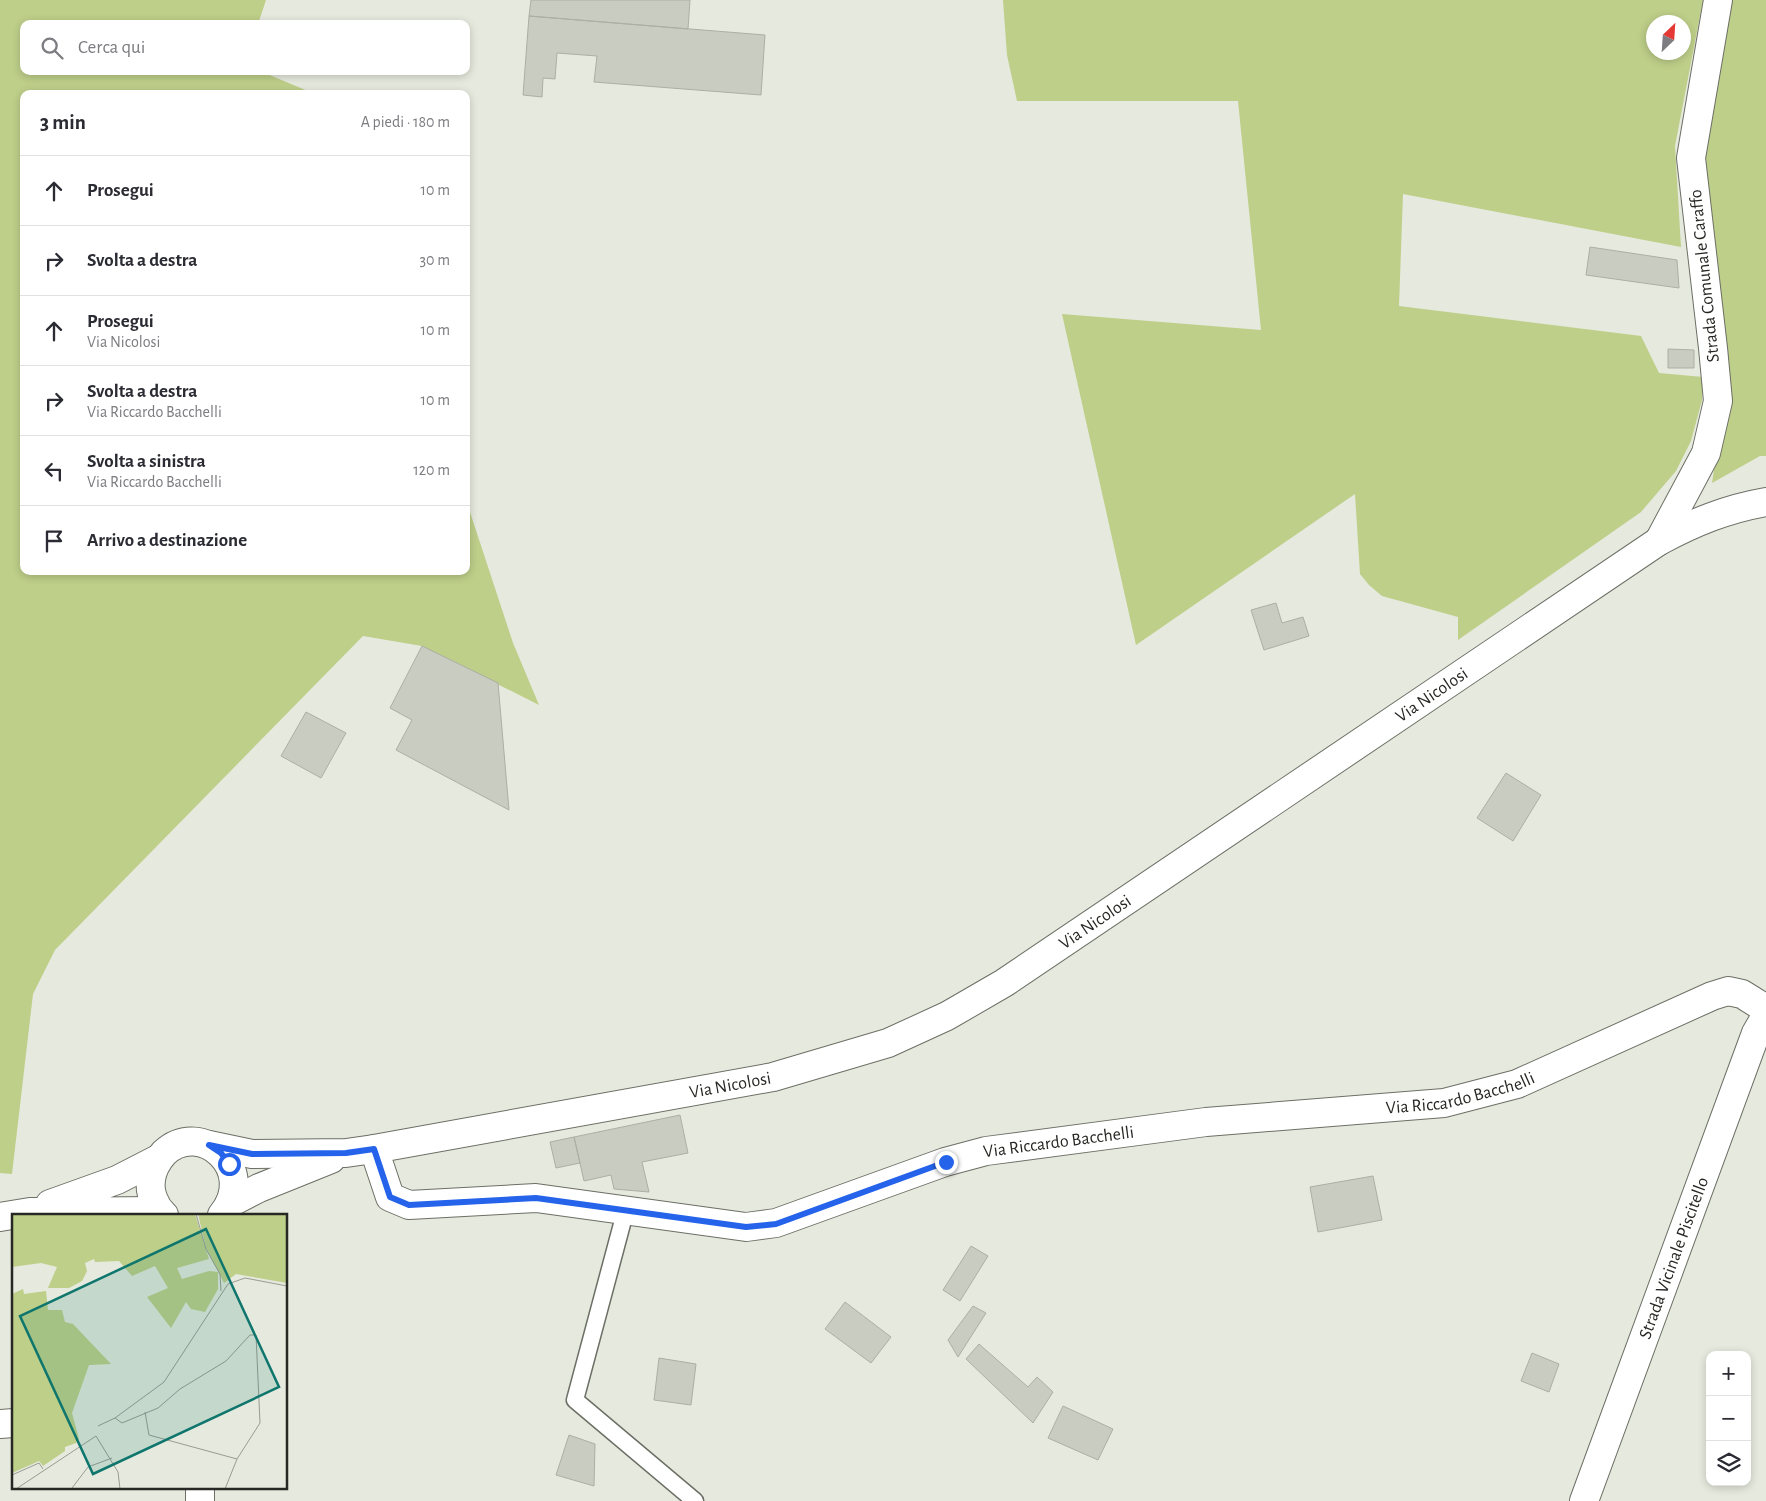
<!DOCTYPE html>
<html lang="it">
<meta charset="utf-8">
<style>
:root{--surface:#fff;--page:#f2f2f3;--text:#2b2b33;--muted:#7c7c81;--line:#e1e1e2}
body{margin:0;font-family:"Alegreya Sans",sans-serif;background:var(--page);color:var(--text)}
.controls{position:absolute;right:15px;bottom:15px;display:grid;overflow:hidden;border-radius:10px;box-shadow:0 2px 8px #0003}
.controls button{width:45px;height:45px;display:grid;place-items:center;padding:0;border:0;border-bottom:1px solid var(--line);background:var(--surface);color:var(--text);font:25px sans-serif}
.compass{position:absolute;left:1646px;top:15px;width:45px;height:45px;border-radius:50%;background:var(--surface);box-shadow:0 2px 8px #0003;rotate:25deg}
.stop{position:absolute;width:15px;height:15px;margin:-11px;border:4px solid #2563eb;border-radius:50%;background:#fff}
.stop.end{background:#2563eb;border-color:#fff;box-shadow:0 1px 5px #0008}
.list{margin:0;padding:0;list-style:none}
h2{display:flex;justify-content:space-between;align-items:center;height:65px;margin:0;padding:0 20px;font-size:21px}
h2 small{font-size:16px;font-weight:400;color:var(--muted)}
.list li{display:grid;grid-template-columns:32px 1fr auto;gap:15px;align-items:center;box-sizing:border-box;height:70px;padding:0 20px;border-top:1px solid var(--line)}
.list b{display:block;font-size:19px;white-space:nowrap}
.list p{margin:0;font-size:16px;white-space:nowrap;color:var(--muted)}
.list em{font-size:16px;font-style:normal;color:var(--muted)}
.icon{flex:none;width:28px;height:28px;fill:none;stroke:currentColor;stroke-width:2;stroke-linecap:round;stroke-linejoin:round}
.map{position:relative;flex:none;width:1766px;height:1501px;overflow:hidden}
.search{position:absolute;background:var(--surface);box-shadow:0 2px 8px #0003;left:20px;top:20px;width:450px;height:55px;display:flex;align-items:center;gap:12px;box-sizing:border-box;padding:0 18px;border-radius:10px;color:var(--muted);font-size:19px}
.panel{position:absolute;background:var(--surface);box-shadow:0 2px 8px #0003;left:20px;top:90px;width:450px;height:485px;border-radius:10px}
.map>svg:first-child{display:block}
.green{fill:#becf89;fill-rule:evenodd}
.building{fill:#c9ccc1;stroke:#acafa4}
.lines{fill:none;stroke-linecap:round;stroke-linejoin:round}
.service-casing{stroke:#6c6f65;stroke-width:19}
.minor-casing{stroke:#6c6f65;stroke-width:30}
.tertiary-casing{stroke:#6c6f65;stroke-width:30}
.secondary-casing{stroke:#6c6f65;stroke-width:30}
.service{stroke:#fff;stroke-width:16}
.minor{stroke:#fff;stroke-width:28}
.tertiary{stroke:#fff;stroke-width:28}
.secondary{stroke:#fff;stroke-width:28}
.route{stroke:#2563eb;stroke-width:6}
.labels{text-anchor:middle;stroke-width:4.5;stroke-linejoin:round;paint-order:stroke}
.street-label{font-size:18px;fill:#272824;stroke:#fff}
.inset-road{fill:none;stroke:#9a9c93;stroke-width:1}
.view{fill:#0f766e;fill-opacity:0.15;stroke:#0f766e;stroke-width:2.5}
.inset-edge{fill:none;stroke:#272824;stroke-width:2.5}
</style>
<div class="map">
<svg width="1766" height="1501" viewBox="0 0 1766 1501">
<rect width="100%" height="100%" fill="#e6e9dd"/>
<path class="green" d="M 0,0 L 266,0 L 258,24 L 24,24 L 24,71 L 260,71 L 315,94 L 24,94 L 24,571 L 466,571 L 466,500 L 513,643 L 539,705 L 422,646 L 363,636 L 55,950 L 33,994 L 12,1174 L 0,1173 Z
M 1003,0 L 1703,0 L 1675,146 L 1681,247 L 1403,194 L 1399,306 L 1641,336 L 1659,373 L 1703,377 L 1702,400 L 1691,441 L 1676,471 L 1641,512 L 1458,640 L 1458,617 L 1382,596 L 1369,585 L 1360,574 L 1355,494 L 1136,645 L 1062,314 L 1261,330 L 1238,101 L 1017,101 L 1007,55 ZM 1654,22 L 1684,22 L 1684,52 L 1654,52 Z
M 1728,0 L 1766,0 L 1766,456 L 1760,456 L 1712,483 L 1718,443 L 1701,152 Z"/>
<path class="building" d="M 531,0 L 690,0 L 688,29 L 529,16 Z
M 529,16 L 765,35 L 761,95 L 594,82 L 597,56 L 557,53 L 555,79 L 543,78 L 542,97 L 523,95 Z
M 1590,247 L 1677,260 L 1679,288 L 1586,275 Z
M 1668,349 L 1694,350 L 1694,368 L 1668,368 Z
M 1276,603 L 1282,623 L 1303,617 L 1309,636 L 1264,650 L 1251,610 Z
M 422,646 L 498,683 L 509,810 L 396,750 L 412,720 L 390,708 Z
M 306,712 L 346,733 L 321,778 L 281,756 Z
M 1506,773 L 1541,795 L 1513,841 L 1477,818 Z
M 680,1115 L 688,1153 L 642,1162 L 649,1192 L 614,1189 L 611,1175 L 584,1181 L 574,1137 Z
M 574,1137 L 580,1163 L 556,1168 L 550,1142 Z
M 1373,1176 L 1382,1220 L 1318,1232 L 1310,1187 Z
M 971,1246 L 988,1256 L 960,1301 L 943,1290 Z
M 845,1302 L 891,1337 L 871,1363 L 825,1329 Z
M 973,1306 L 986,1313 L 958,1357 L 948,1340 Z
M 979,1344 L 1028,1387 L 1037,1377 L 1053,1392 L 1033,1423 L 966,1359 Z
M 1532,1353 L 1559,1364 L 1549,1392 L 1521,1381 Z
M 659,1358 L 696,1364 L 691,1405 L 654,1400 Z
M 1063,1406 L 1113,1429 L 1098,1460 L 1048,1438 Z
M 569,1435 L 595,1444 L 594,1486 L 556,1475 Z"/>
<g class="lines">
<defs>
<path id="service" d="M 626,1209 L 575,1400 L 695,1501"/>
<g id="minor">
<path d="M 1659,541 L 1706,453 L 1718,401 L 1713,348 L 1691,158 L 1718,0"/>
<path id="s1" d="M 374,1149 L 390,1197 L 409,1205 L 536,1198 L 746,1227 L 776,1223 L 945,1162 L 986,1151 L 1206,1122 L 1444,1103 L 1517,1084 L 1712,996 L 1728,991 L 1742,994 L 1766,1009"/>
<path d="M 0,1424 L 14,1423"/>
<path id="s2" d="M 1584,1501 L 1756,1033 L 1766,1016"/>
</g>
<path id="tertiary" d="M 50,1204 L 117,1180 L 158,1159
M 0,1217 L 30,1212 L 159,1211"/>
<g id="secondary">
<path id="s3" d="M 209,1145 L 252,1154 L 346,1153 L 374,1149 L 773,1077 L 888,1043 L 947,1016 L 1004,983 L 1659,541 C 1695,522 1726,509 1766,502"/>
<path d="M 230,1203 L 259,1188 L 331,1159"/>
<path d="M 164,1215 C 155,1207 149,1192 151,1180 C 152,1169 157,1161 164,1153 C 201,1118 259,1170 222,1215"/>
<path d="M 200,1487 L 200,1501"/>
</g>
</defs>
<use href="#service" class="service-casing"/>
<use href="#minor" class="minor-casing"/>
<use href="#tertiary" class="tertiary-casing"/>
<use href="#secondary" class="secondary-casing"/>
<use href="#service" class="service"/>
<use href="#minor" class="minor"/>
<use href="#tertiary" class="tertiary"/>
<use href="#secondary" class="secondary"/>
</g>
<g class="lines">
<path class="route" d="M 229,1164 L 221,1153 L 209,1145 L 252,1154 L 346,1153 L 374,1149 L 390,1197 L 409,1205 L 536,1198 L 746,1227 L 776,1224 L 946,1162"/>
</g>
<g class="labels">
<g class="street-label">
<text transform="translate(1704 276) rotate(-96)" y="6">Strada Comunale Caraffo</text>
<text dy="6" stroke="none"><textPath href="#s3" startOffset="1338">Via Nicolosi</textPath></text>
<text dy="6" stroke="none"><textPath href="#s3" startOffset="932">Via Nicolosi</textPath></text>
<text dy="6" stroke="none"><textPath href="#s3" startOffset="528">Via Nicolosi</textPath></text>
<text dy="6" stroke="none"><textPath href="#s1" startOffset="1141">Via Riccardo Bacchelli</textPath></text>
<text dy="6" stroke="none"><textPath href="#s1" startOffset="736">Via Riccardo Bacchelli</textPath></text>
<text dy="6" stroke="none"><textPath href="#s2" startOffset="259">Strada Vicinale Piscitello</textPath></text>
</g>
</g>
<g transform="translate(12 1214)">
<rect width="275" height="275" fill="#e6e9dd"/>
<path d="M 0,0 L 183,0 L 197,45 L 165,54 L 170,65 L 197,57 L 206,58 L 206,75 L 193,98 L 179,95 L 174,88 L 159,114 L 135,83 L 156,74 L 143,52 L 120,62 L 107,47 L 83,48 L 82,45 L 73,49 L 75,57 L 70,67 L 57,74 L 36,74 L 45,53 L 29,49 L 0,53 ZM 186,0 L 275,0 L 275,69 L 224,60 L 212,69 L 194,34 ZM 11,75 L 12,80 L 34,77 L 36,96 L 50,96 L 53,108 L 61,110 L 99,150 L 77,151 L 60,199 L 67,225 L 64,229 L 53,233 L 53,237 L 31,252 L 27,247 L 0,259 L 0,80 Z" fill="#becf89"/>
<path class="inset-road" d="M 184,0 L 194,35 L 208,60 L 209,77M 133,198 L 137,221 L 225,245M 103,204 L 110,209 L 146,194 L 168,175 L 214,147 L 238,121 L 244,121 L 248,209 L 225,245 L 213,275M 86,212 L 103,204 L 152,168 L 216,70 L 233,64 L 275,72M 84,222 L 106,258 L 108,275M 0,261 L 27,249 L 31,255M 60,274 L 76,253 L 100,244M 4,275 L 84,222"/>
<path class="view" d="M 194,15 L 267,173 L 81,260 L 8,102 Z"/>
<rect width="275" height="275" class="inset-edge"/>
</g>
</svg>
<div class="controls">
<button>+</button>
<button>−</button>
<button><svg class="icon" aria-label="layers" viewBox="0 0 24 24"><path d="M12 4l9 5-9 5-9-5zM3 14l9 5 9-5"/></svg></button>
</div>
<svg class="compass" viewBox="-18 -18 36 36"><path d="M0-13l5 13h-10z" fill="#e53935"/><path d="M0 13l5-13h-10z" fill="#7c7c81"/></svg>
<div class="stop" style="left:229px;top:1164px"></div>
<div class="stop end" style="left:946px;top:1162px"></div>
<div class="search"><svg class="icon" aria-label="search" viewBox="0 0 24 24"><circle cx="10" cy="10" r="6"/><path d="M15 15l6 6"/></svg>Cerca qui</div>
<section class="panel">
<h2>3 min<small>A piedi · 180 m</small></h2>
<ul class="list">
<li><svg class="icon" aria-label="ahead" viewBox="0 0 24 24"><path d="M12 20V5M6 11l6-6 6 6"/></svg><div><b>Prosegui</b></div><em>10 m</em></li>
<li><svg class="icon" aria-label="right" viewBox="0 0 24 24"><path d="M7 20v-9h11M14 6l5 5-5 5"/></svg><div><b>Svolta a destra</b></div><em>30 m</em></li>
<li><svg class="icon" aria-label="ahead" viewBox="0 0 24 24"><path d="M12 20V5M6 11l6-6 6 6"/></svg><div><b>Prosegui</b><p>Via Nicolosi</p></div><em>10 m</em></li>
<li><svg class="icon" aria-label="right" viewBox="0 0 24 24"><path d="M7 20v-9h11M14 6l5 5-5 5"/></svg><div><b>Svolta a destra</b><p>Via Riccardo Bacchelli</p></div><em>10 m</em></li>
<li><svg class="icon" aria-label="left" viewBox="0 0 24 24"><path d="M17 20v-9H6M10 6l-5 5 5 5"/></svg><div><b>Svolta a sinistra</b><p>Via Riccardo Bacchelli</p></div><em>120 m</em></li>
<li><svg class="icon" aria-label="arrive" viewBox="0 0 24 24"><path d="M6 21V4h12l-3 4 3 4H6"/></svg><div><b>Arrivo a destinazione</b></div></li>
</ul>
</section>
</div>
